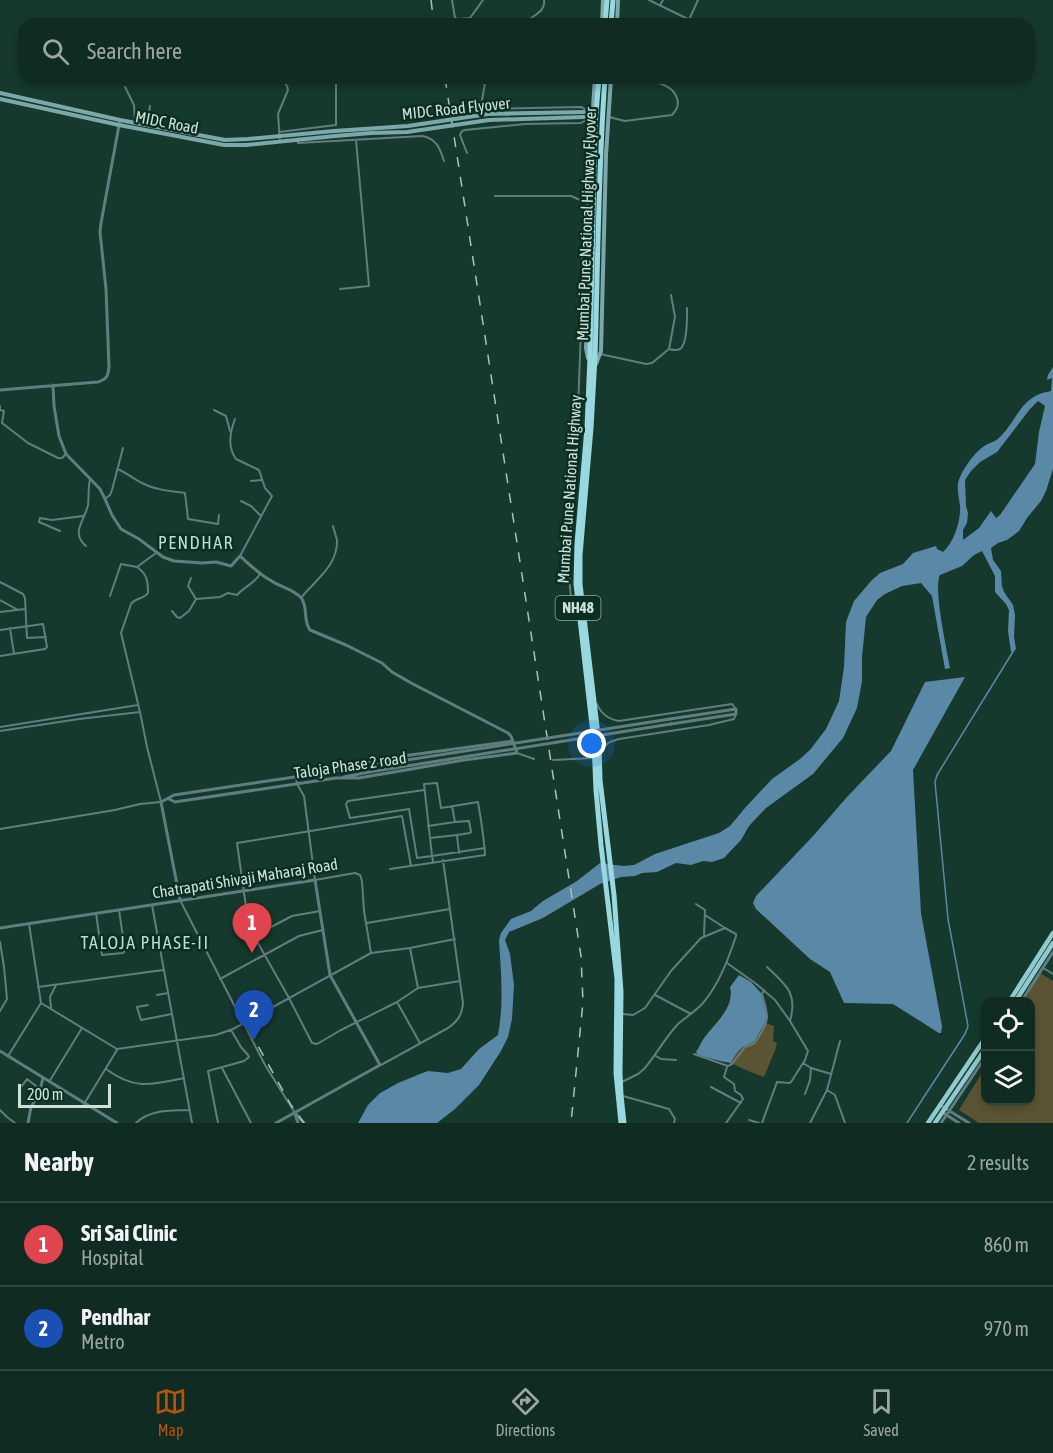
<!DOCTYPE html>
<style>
:root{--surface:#102b22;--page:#1e372f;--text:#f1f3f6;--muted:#9ca7a5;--line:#304740;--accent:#b45309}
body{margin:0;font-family:"Asap Condensed",sans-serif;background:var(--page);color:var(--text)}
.controls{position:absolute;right:18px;bottom:18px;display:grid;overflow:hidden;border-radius:12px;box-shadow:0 3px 9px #0003}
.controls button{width:54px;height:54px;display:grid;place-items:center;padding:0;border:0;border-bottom:2px solid var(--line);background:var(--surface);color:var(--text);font:30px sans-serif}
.scale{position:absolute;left:18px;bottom:15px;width:93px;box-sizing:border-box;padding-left:6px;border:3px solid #cee1d9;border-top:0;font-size:16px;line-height:21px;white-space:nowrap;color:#cee1d9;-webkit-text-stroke:4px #0b2e23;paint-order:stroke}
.you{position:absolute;left:592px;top:744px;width:21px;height:21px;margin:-15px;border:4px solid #fff;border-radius:50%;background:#1a73e8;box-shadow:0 0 0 9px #1a73e833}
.badge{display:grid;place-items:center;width:39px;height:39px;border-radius:50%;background:var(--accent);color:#fff;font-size:20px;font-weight:700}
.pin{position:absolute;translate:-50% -50px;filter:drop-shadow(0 2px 3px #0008)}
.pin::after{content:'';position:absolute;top:32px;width:21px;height:18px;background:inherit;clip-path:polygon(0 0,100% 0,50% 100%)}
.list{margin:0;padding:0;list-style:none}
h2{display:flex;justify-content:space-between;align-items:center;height:78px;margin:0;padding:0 24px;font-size:26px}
h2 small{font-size:20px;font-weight:400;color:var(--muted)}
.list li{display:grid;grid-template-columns:39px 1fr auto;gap:18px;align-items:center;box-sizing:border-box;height:84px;padding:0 24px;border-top:2px solid var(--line)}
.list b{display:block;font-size:22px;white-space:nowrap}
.list p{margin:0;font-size:20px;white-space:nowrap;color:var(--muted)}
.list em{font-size:20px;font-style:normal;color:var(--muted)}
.icon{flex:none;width:33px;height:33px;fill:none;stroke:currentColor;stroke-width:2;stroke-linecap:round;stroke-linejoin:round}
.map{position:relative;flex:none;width:1053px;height:1123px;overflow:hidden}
.search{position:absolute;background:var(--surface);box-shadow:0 3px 9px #0003;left:18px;right:18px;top:18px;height:66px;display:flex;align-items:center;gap:15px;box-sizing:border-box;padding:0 21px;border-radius:18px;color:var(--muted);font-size:22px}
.sheet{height:246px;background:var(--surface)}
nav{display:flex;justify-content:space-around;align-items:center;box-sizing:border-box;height:84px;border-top:2px solid var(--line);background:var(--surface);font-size:16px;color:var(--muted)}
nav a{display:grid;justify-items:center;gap:3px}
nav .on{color:var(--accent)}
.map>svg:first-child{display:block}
.green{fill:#5a5433}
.water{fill:#5989a7;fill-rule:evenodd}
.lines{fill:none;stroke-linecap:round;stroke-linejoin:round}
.stream{stroke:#5989a7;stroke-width:1.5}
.minor{stroke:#627d7f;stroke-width:2}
.tertiary{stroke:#627d7f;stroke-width:3}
.secondary{stroke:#7ca8ac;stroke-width:4}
.primary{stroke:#90c9ce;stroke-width:4.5}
.trunk{stroke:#98d8de;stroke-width:5}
.rail{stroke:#acc2b9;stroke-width:1.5;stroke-dasharray:10 10;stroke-linecap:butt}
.tertiary-bridge{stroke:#627d7f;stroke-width:3}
.secondary-bridge{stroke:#7ca8ac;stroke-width:4}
.trunk-bridge{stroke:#98d8de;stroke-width:5}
.labels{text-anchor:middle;stroke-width:5;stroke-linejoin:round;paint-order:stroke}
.shield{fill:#0b2e23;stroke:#94aba2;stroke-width:1.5}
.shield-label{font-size:15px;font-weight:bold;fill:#cee1d9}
.street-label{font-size:16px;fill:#cee1d9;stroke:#0b2e23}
.neighbourhood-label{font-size:18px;letter-spacing:1.5px;fill:#b8dfcf;stroke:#0b2e23}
</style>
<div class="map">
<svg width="1053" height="1123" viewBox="0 0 1053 1123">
<rect width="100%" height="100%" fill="#16392d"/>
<path class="green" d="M 1040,973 L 1053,981 L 1053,1123 L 979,1123 L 959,1110 L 985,1068 L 986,1100 L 1030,1100 L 1030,1002 L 1024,1001 Z
M 765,1023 L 774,1026 L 773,1041 L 777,1043 L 776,1048 L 764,1077 L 748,1071 L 731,1063 C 738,1050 740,1047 754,1042 Z"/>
<path class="water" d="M 1053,367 L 1053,469 L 1046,491 L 1041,501 L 1027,518 L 1019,531 L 1007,540 L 998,543 L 991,548 L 993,560 L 1001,571 L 1002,586 L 1004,592 L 1013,605 L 1015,615 L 1014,637 L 1016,649 L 1011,652 L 1008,631 L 1009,610 L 1006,604 L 995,592 L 995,576 L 982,551 L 974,555 L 962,566 L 940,575 C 933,587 947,651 950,668 L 945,669 L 932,596 L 921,583 L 902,586 L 885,594 L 877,600 L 866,617 L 862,657 L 862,681 L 857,708 L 843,738 L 813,774 L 766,808 L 749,826 L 741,840 L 724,858 L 712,862 L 703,861 L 691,865 L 676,863 L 657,872 L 642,873 L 635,876 L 621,877 L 600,884 L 543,918 L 509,932 L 505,940 L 510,954 L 514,985 L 512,1019 L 508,1037 L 501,1051 L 479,1085 L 455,1109 L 437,1123 L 358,1123 L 368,1105 L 380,1093 L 398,1083 L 420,1074 L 428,1071 L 448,1073 L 461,1069 L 479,1049 L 498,1035 C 504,1003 501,973 499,940 L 501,933 L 511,919 L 531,911 L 543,901 L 577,881 L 600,863 L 623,866 L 634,865 L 655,854 L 719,833 L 730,826 L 745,808 L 772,779 L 800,759 L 810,750 L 826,729 L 839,701 L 844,667 L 846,622 L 854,601 L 872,580 L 880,573 L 903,564 L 913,553 L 936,546 L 937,549 L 943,552 C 954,542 961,521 960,506 C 959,498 957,490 958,483 C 961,471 975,451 986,445 C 993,441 994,443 1001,436 C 1019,417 1021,396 1051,391 L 1052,378 L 1047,380 L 1048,375 ZM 1038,401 L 1045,406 L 1039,432 L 1035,464 L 1000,515 L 996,518 L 991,511 L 979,528 L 963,540 L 963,530 L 967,523 L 968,513 L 966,506 L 965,480 L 971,471 L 980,462 L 997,452 L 1030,409 Z
M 965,677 L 913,770 L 921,913 L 942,1026 L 941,1033 L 939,1033 L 893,1004 L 844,1003 L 830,972 L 810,959 L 756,909 L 753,903 L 756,896 L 814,835 L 847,797 L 891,751 L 925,682 Z
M 739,975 L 751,982 L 761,993 L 767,1015 L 765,1023 L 754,1042 C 740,1047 738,1050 731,1063 L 720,1061 L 698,1055 L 696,1052 C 699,1047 701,1043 704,1038 C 715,1023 735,1008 730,987 Z"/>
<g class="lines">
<path class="stream" d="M 907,1123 L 965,1034 L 968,1026 L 948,919 L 935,782 L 937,775 L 1014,650"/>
<path class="minor" d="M 452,0 L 455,18 L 459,19 L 470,18
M 649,0 L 690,20
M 660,5 L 663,0
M 471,24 L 470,18 L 483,0
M 525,24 C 531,15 546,13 544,0
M 687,24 L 698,0
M 125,87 L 134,105 L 135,122
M 609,117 L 625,121 L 672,115 C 677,110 679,104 677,98 C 669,76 630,81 611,81
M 147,124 L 150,106
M 279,132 L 336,125 L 336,78
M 297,140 L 298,143 L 422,136 C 436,138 440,148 444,161
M 280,142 L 278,114 L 288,90 L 287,86 L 281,78
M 467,153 L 460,135 L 462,131 L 465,130 L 525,124 L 581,123 L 590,118 L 591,112 L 581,107 L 484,109 L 481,106 L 485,83 L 482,78
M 495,196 L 571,196 L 589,204 L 583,207 L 581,329 L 578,409 L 568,563 L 572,611 L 578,615
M 340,289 L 369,286 L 356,140
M 669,349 L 675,317 L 671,295
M 600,354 L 646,364 L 652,363 L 669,349 C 674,350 676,351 680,349 C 688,344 687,317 687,308
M 0,406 L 0,410 L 4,411 L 2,423 L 28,443 L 58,458 L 62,458 L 66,454
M 214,410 L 226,416 L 230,431
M 235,419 C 230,432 227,447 236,459 L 259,470 L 265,488 L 272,496 L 240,556
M 117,469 C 126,472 133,479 142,483 C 155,490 171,491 185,493 L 188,519 L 218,524 L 219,515
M 251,481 L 262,480
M 105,499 L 110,495 L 112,490 L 123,448
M 241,501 L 251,506 L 261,516
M 40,518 L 52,520 L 83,516
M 40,518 L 39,522 L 60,531
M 86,546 C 70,533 85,520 88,505 C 89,497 88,488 90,480
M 191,578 L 188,586 L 196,599 L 220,597 L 228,593 L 237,595 C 244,587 254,584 260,574
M 0,582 L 23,594 L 25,598 L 27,638 L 46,637
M 110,596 L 121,564 L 137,567 L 156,553
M 301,598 C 315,580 338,566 337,540 C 336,536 334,530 333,526
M 0,600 L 18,610
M 172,611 L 177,617 L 180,618 L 189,611 L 196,599
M 0,612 L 25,609
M 10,628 L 14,654
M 0,630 L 43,624 L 47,647 L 45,649 L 0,656
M 597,704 C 601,714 608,719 619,721 L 732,704 L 736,709
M 0,727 L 138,705
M 0,731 L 79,719 L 140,712
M 600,749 L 610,742 L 619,739 L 709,725 L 734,719 L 736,714
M 517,753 L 534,759
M 553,760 L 593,758
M 296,777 L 297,784 L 304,796 L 315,880 L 355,873 L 360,875 L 362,881 L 364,911 L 371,953
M 424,790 L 348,801 L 346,804 L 350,818 L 409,809 L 417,858 L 432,856 L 433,861
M 452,806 L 455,822 L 469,821 L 471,832 L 470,833 L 457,835
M 428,826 L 455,822
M 0,829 L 115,810 L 140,804 L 161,802 L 147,747 L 140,712 L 121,633 L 131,604 C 135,598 144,599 148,593 C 148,581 147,574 137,567
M 430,838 L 457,835 L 459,853
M 411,866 L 402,816 L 237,843 L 248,921 L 254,936 L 289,998 L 312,1043 L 317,1044 L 341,1030 L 397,1002 L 418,988 L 460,981
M 390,869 L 485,855 C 484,837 481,820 478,802 L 441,808 L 437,783 L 424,784 L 432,856 L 485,848
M 181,902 L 265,1065 L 295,1113
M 696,904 L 705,910 L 704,935
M 152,905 L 192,1123
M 96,913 L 102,955 L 123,953 L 125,951 L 119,910
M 705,915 L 725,928
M 367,923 L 450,909
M 29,924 L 41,1003 L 117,1049 L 216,1035 L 233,1029 L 244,1023 L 371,953 L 410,948 L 455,939
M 254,936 L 292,916 L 320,911
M 0,942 L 4,967 L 7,999 L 0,1011
M 410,948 L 418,988
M 727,963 L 755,983 L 775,1000 L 790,1021 L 808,1051 L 805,1060 L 791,1082 L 789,1083 L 777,1082 L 762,1123
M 767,967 C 786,985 798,993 790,1021
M 1043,968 L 1053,974
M 220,979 L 299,936 L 323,930
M 38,987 L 163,970
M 157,995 L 168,993
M 655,995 L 691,1014
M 397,1002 L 420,1043
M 148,1005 L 137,1007 L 141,1020 L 172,1014
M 51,1008 L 50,997 L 56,985
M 840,1041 L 827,1090 L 835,1095 L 845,1123
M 694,1054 L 728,1066 L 732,1064 L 745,1047 L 755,1043 C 769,1020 770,1020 762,994 L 764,990
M 8,1056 L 41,1003
M 656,1056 L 661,1059 L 676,1060
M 803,1063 L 811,1068 L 831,1074
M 381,1065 L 448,1028 C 458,1021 462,1015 463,1003 L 443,860
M 222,1068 L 251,1123
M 106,1069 C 134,1090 151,1085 184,1078
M 49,1082 L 82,1028
M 622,1082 L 638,1074 L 644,1069 C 656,1055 665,1038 678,1024 C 686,1017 696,1011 703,1003 C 719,984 728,960 736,936 L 736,934 L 725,928 L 701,938 L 671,971 L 645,1008 L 633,1015 L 623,1014
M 22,1086 L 27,1079 L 40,1089
M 711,1087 L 741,1103
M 805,1094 L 810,1080 L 811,1068
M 623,1096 L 669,1109 L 675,1119 L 674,1123
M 84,1104 L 117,1050
M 0,1110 L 7,1117 L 15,1123
M 749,1120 L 759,1123
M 136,1123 C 150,1109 171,1111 189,1110
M 218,1123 L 208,1071 L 244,1061 L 249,1057 L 248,1055 L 241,1047 L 231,1030
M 726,1123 L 743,1099 L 741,1095 L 735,1091 L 734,1084 L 724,1077 L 727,1067
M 810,1123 L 827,1090"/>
<path class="tertiary" d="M 53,385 L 54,406 L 59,436 L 66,454 L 100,489 L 105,499 L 112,515 L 121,529 L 139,539 L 163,557 L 174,561 L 202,563 L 216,562 L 231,566 L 240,556 C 250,565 259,574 270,580 C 279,587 295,589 302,599 C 308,609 303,621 310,630 L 346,645 L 382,663 L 392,672 L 413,684 L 508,733 L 511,736 L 517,753 L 464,760 L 359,778 L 336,778 L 181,801 L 175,802 L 169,799
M 0,390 L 98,382 C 107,379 108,376 109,367 L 106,289 L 100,232 L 101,223 L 120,120
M 670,719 L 736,709 L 736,714 L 671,724
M 346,769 L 368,766
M 344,777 L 369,772
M 180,900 L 161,802 L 174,795 L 335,771 C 358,764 379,758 403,756 L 513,741
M 0,928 L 315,880 L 330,975 L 380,1065 L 276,1123
M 1021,1002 L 1053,952
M 0,1051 L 117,1123
M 940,1105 L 969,1123
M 295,1113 L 304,1123
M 295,1114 L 298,1123
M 945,1114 L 959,1123
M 28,1123 L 31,1107 L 39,1094 L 43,1078
M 941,1123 L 986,1056"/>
<path class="secondary" d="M 602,24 L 603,0
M 617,24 L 618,0
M 0,93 L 120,120 L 225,140 L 248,139 L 334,131
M 0,99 L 119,125 L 224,145 L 246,145 L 335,136
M 588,358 L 586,348 L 588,294 L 588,215 L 592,123 L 595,78
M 596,364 L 601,351 L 606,155 L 611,78"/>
<path class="primary" d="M 1009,1002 L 1053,933
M 1015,1002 L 1053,943
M 928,1123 L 986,1037
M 935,1123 L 986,1048"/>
<path class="trunk" d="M 605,24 L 607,0
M 611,24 L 613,0
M 590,357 L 587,428 L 577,544 L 576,584 L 594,743 L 596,790 L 601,845 L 617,979 L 616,1073 L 621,1123
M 595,357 L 591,428 L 580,555 L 580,584 L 599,743 L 600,780 L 614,895 L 621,992 L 620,1073 L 621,1095 L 624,1123"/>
<path class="rail" d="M 431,0 L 434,24
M 445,78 L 581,956 L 583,1002 L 571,1123
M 239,1012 L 291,1105 L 304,1123"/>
<path class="tertiary-bridge" d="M 368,766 L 670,719
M 369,772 L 671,724"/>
<path class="secondary-bridge" d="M 334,131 L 408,126 L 488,114 L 584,112
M 335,136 L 371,133 L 407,132 L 489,120 L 584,117"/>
<path class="trunk-bridge" d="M 590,357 L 595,125 L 599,78
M 595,357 C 598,264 598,171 605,78"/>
</g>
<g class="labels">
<rect class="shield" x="555.5" y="596" width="45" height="24" rx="4.5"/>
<g class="shield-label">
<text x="578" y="613">NH48</text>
</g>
<g class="street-label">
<text transform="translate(456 108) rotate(-6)" y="6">MIDC Road Flyover</text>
<text transform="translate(167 122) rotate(11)" y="6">MIDC Road</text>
<text transform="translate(586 224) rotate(-88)" y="6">Mumbai Pune National Highway Flyover</text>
<text transform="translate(569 489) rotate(-86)" y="6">Mumbai Pune National Highway</text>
<text transform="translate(350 765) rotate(-8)" y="6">Taloja Phase 2 road</text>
<text transform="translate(245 878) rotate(-9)" y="6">Chatrapati Shivaji Maharaj Road</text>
</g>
<g class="neighbourhood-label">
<text x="196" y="549">PENDHAR</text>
<text x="145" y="949">TALOJA PHASE-II</text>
</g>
</g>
</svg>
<div class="controls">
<button><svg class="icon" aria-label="locate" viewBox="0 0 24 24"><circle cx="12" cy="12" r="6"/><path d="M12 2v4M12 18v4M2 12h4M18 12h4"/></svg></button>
<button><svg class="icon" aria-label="layers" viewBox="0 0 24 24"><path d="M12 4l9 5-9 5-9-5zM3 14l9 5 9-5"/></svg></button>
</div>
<div class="scale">200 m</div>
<div class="you"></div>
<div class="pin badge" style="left:252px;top:953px;background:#e0444e">1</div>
<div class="pin badge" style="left:254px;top:1040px;background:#1a4fb4">2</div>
<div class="search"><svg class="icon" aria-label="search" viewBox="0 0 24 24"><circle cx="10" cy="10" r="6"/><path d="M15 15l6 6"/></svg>Search here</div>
</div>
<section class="sheet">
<h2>Nearby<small>2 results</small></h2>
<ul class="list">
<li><span class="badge" style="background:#e0444e">1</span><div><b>Sri Sai Clinic</b><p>Hospital</p></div><em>860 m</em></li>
<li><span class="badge" style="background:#1a4fb4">2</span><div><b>Pendhar</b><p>Metro</p></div><em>970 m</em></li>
</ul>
</section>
<nav>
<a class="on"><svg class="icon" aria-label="map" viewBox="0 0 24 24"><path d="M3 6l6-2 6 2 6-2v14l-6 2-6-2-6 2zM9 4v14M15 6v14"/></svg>Map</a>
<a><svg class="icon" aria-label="directions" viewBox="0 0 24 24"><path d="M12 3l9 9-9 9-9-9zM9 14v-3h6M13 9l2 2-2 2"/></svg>Directions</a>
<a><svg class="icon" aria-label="saved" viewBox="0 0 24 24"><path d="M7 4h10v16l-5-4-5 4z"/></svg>Saved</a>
</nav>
